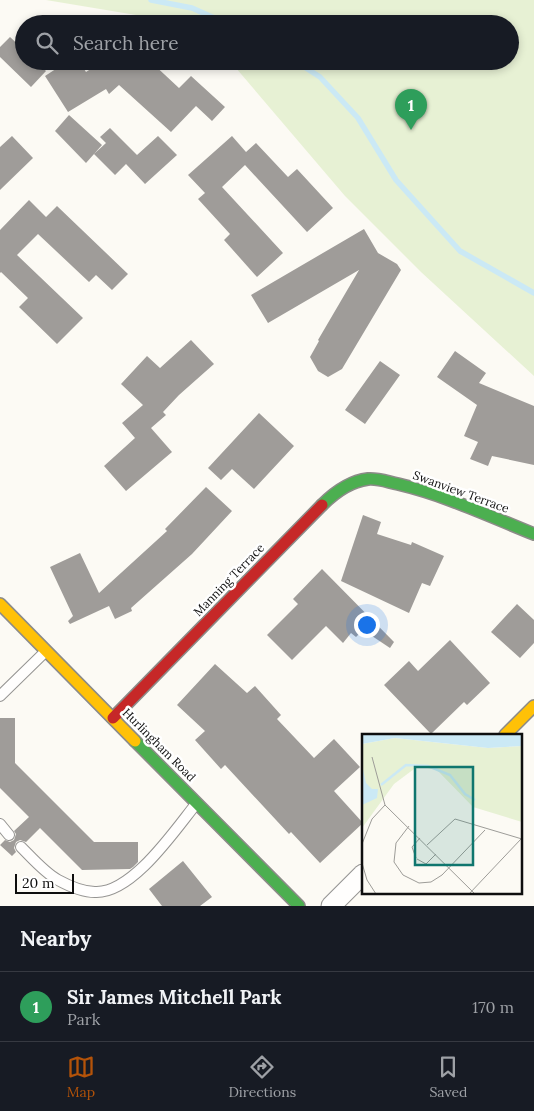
<!DOCTYPE html>
<style>
:root{--surface:#171b24;--page:#242831;--text:#f1f3f6;--muted:#9ea1a6;--line:#363941;--accent:#b45309}
body{margin:0;font-family:Lora,serif;background:var(--page);color:var(--text)}
.scale{position:absolute;left:15px;bottom:12px;width:59px;box-sizing:border-box;padding-left:5px;border:2px solid #0e0e0e;border-top:0;font-size:14px;line-height:18px;white-space:nowrap;color:#0e0e0e;-webkit-text-stroke:4px #fff;paint-order:stroke}
.you{position:absolute;left:366px;top:624px;width:18px;height:18px;margin:-12px;border:4px solid #fff;border-radius:50%;background:#1a73e8;box-shadow:0 0 0 8px #1a73e833}
.badge{display:grid;place-items:center;width:32px;height:32px;border-radius:50%;background:var(--accent);color:#fff;font-size:16px;font-weight:700}
.pin{position:absolute;translate:-50% -41px;filter:drop-shadow(0 1px 2px #0008)}
.pin::after{content:'';position:absolute;top:26px;width:18px;height:15px;background:inherit;clip-path:polygon(0 0,100% 0,50% 100%)}
.list{margin:0;padding:0;list-style:none}
h2{display:flex;justify-content:space-between;align-items:center;height:65px;margin:0;padding:0 20px;font-size:21px}
h2 small{font-size:16px;font-weight:400;color:var(--muted)}
.list li{display:grid;grid-template-columns:32px 1fr auto;gap:15px;align-items:center;box-sizing:border-box;height:70px;padding:0 20px;border-top:1px solid var(--line)}
.list b{display:block;font-size:19px;white-space:nowrap}
.list p{margin:0;font-size:16px;white-space:nowrap;color:var(--muted)}
.list em{font-size:16px;font-style:normal;color:var(--muted)}
.icon{flex:none;width:28px;height:28px;fill:none;stroke:currentColor;stroke-width:2;stroke-linecap:round;stroke-linejoin:round}
.map{position:relative;flex:none;width:534px;height:906px;overflow:hidden}
.search{position:absolute;background:var(--surface);box-shadow:0 2px 8px #0003;left:15px;right:15px;top:15px;height:55px;display:flex;align-items:center;gap:12px;box-sizing:border-box;padding:0 18px;border-radius:28px;color:var(--muted);font-size:19px}
.sheet{height:135px;background:var(--surface)}
nav{display:flex;justify-content:space-around;align-items:center;box-sizing:border-box;height:70px;border-top:1px solid var(--line);background:var(--surface);font-size:14px;color:var(--muted)}
nav a{display:grid;justify-items:center;gap:2px}
nav .on{color:var(--accent)}
.map>svg:first-child{display:block}
.green{fill:#e7f1d4}
.lines{fill:none;stroke-linecap:round;stroke-linejoin:round}
.stream{stroke:#cbe9f5;stroke-width:5.5}
.building{fill:#9f9c99}
.lane-casing{stroke:#959492;stroke-width:12}
.street-casing{stroke:#959492;stroke-width:21}
.fast-casing{stroke:#8c8b88;stroke-width:14}
.slow-casing{stroke:#8c8b88;stroke-width:14}
.jam-casing{stroke:#8c8b88;stroke-width:14}
.lane{stroke:#fffefd;stroke-width:10}
.street{stroke:#fffefd;stroke-width:19}
.fast{stroke:#4caf50;stroke-width:11}
.slow{stroke:#ffc107;stroke-width:11}
.jam{stroke:#c62828;stroke-width:11}
.labels{text-anchor:middle;stroke-width:5;stroke-linejoin:round;paint-order:stroke}
.street-label{font-size:12px;fill:#0e0e0e;stroke:#fff}
.inset-river{fill:none;stroke:#cbe9f5;stroke-width:2.5}
.inset-road{fill:none;stroke:#9d9c98;stroke-width:1}
.view{fill:#0f766e;fill-opacity:0.15;stroke:#0f766e;stroke-width:2.5}
.inset-edge{fill:none;stroke:#0e0e0e;stroke-width:2.5}
</style>
<div class="map">
<svg width="534" height="906" viewBox="0 0 534 906">
<rect width="100%" height="100%" fill="#fcfaf4"/>
<path class="green" d="M 46,0 L 534,0 L 534,376 L 421,272 L 345,196 L 230,61 L 510,61 L 510,24 L 190,24 Z"/>
<g class="lines">
<path class="stream" d="M 151,0 L 192,8 L 228,24
M 295,61 L 320,77 L 358,118 L 396,180 L 460,251 L 534,293"/>
</g>
<path class="building" d="M 10,37 L 24,50 L 24,61 L 36,61 L 46,71 L 31,87 L 0,57 L 0,47 Z
M 68,61 L 79,61 L 86,72 L 103,61 L 150,61 L 179,88 L 191,76 L 225,107 L 212,121 L 196,106 L 171,132 L 119,85 L 109,94 L 106,89 L 68,112 L 45,76 Z
M 69,115 L 102,145 L 86,163 L 55,131 Z
M 110,128 L 137,155 L 158,136 L 177,155 L 145,184 L 126,164 L 115,175 L 94,154 L 106,143 L 100,137 Z
M 12,136 L 33,158 L 0,190 L 0,147 Z
M 232,136 L 246,152 L 256,143 L 288,177 L 297,169 L 333,208 L 307,232 L 245,165 L 222,187 L 283,253 L 257,277 L 224,240 L 230,234 L 198,199 L 205,193 L 188,175 Z
M 29,200 L 46,217 L 57,206 L 128,274 L 112,290 L 96,275 L 89,282 L 38,234 L 17,255 L 83,318 L 57,344 L 19,307 L 28,298 L 1,272 L 0,273 L 0,230 Z
M 364,229 L 378,253 L 397,264 L 401,270 L 342,369 L 328,377 L 318,371 L 310,357 L 319,341 L 318,340 L 359,270 L 268,323 L 251,295 Z
M 191,340 L 214,364 L 179,395 L 163,412 L 166,415 L 151,428 L 172,452 L 126,491 L 104,466 L 135,438 L 122,423 L 143,405 L 121,384 L 147,356 L 160,368 Z
M 455,351 L 486,373 L 479,383 L 534,406 L 534,465 L 492,456 L 488,466 L 470,459 L 478,442 L 464,436 L 477,405 L 437,377 Z
M 380,361 L 400,375 L 365,424 L 345,410 Z
M 259,413 L 294,446 L 254,489 L 232,469 L 221,480 L 208,468 Z
M 206,487 L 232,511 L 192,554 L 131,608 L 132,611 L 115,619 L 109,606 L 70,624 L 68,621 L 73,616 L 50,567 L 80,553 L 99,593 L 167,531 L 165,529 Z
M 363,515 L 381,522 L 377,534 L 411,545 L 412,542 L 444,556 L 430,586 L 422,583 L 409,613 L 341,581 Z
M 322,569 L 394,642 L 390,648 L 363,630 L 356,637 L 351,633 L 343,643 L 326,626 L 292,660 L 267,635 L 298,604 L 293,599 Z
M 517,604 L 534,620 L 534,643 L 520,658 L 491,632 Z
M 450,640 L 490,683 L 467,705 L 464,702 L 431,734 L 384,685 L 409,661 L 418,671 Z
M 215,664 L 247,693 L 255,686 L 281,715 L 277,719 L 314,758 L 334,739 L 360,767 L 334,791 L 363,823 L 320,863 L 291,832 L 289,834 L 225,765 L 221,769 L 195,740 L 205,731 L 177,705 Z
M 0,718 L 15,718 L 15,763 L 94,842 L 138,842 L 138,862 L 133,867 L 130,869 L 82,870 L 40,828 L 26,842 L 20,840 L 16,842 L 14,848 L 16,852 L 12,856 L 0,845 L 5,840 L 10,842 L 14,840 L 16,834 L 14,831 L 29,817 L 0,788 Z
M 183,861 L 212,897 L 200,906 L 162,906 L 149,889 Z"/>
<g class="lines">
<defs>
<path id="lane" d="M 0,696 L 46,651
M 0,824 L 9,835
M 21,847 C 32,858 45,873 58,880 C 69,886 82,892 95,892 C 132,894 175,830 196,804"/>
<path id="street" d="M 331,906 L 363,874"/>
<path id="fast" d="M 322,505 C 334,493 351,481 368,479 C 378,478 388,482 398,484 C 445,495 489,516 534,534
M 135,741 L 299,906"/>
<path id="slow" d="M 0,604 L 135,741
M 505,735 L 534,706"/>
<path id="jam" d="M 113,718 L 322,505"/>
</defs>
<use href="#lane" class="lane-casing"/>
<use href="#street" class="street-casing"/>
<use href="#fast" class="fast-casing"/>
<use href="#slow" class="slow-casing"/>
<use href="#jam" class="jam-casing"/>
<use href="#lane" class="lane"/>
<use href="#street" class="street"/>
<use href="#fast" class="fast"/>
<use href="#slow" class="slow"/>
<use href="#jam" class="jam"/>
</g>
<g class="labels">
<g class="street-label">
<text transform="translate(461 492) rotate(20)" y="4">Swanview Terrace</text>
<text transform="translate(229 580) rotate(-46)" y="4">Manning Terrace</text>
<text transform="translate(159 745) rotate(45)" y="4">Hurlingham Road</text>
</g>
</g>
<g transform="translate(362 734)">
<rect width="160" height="160" fill="#fcfaf4"/>
<path d="M 33,4 L 126,14 L 160,12 L 160,88 L 111,73 L 75,36 L 56,32 L 32,50 L 0,94 L 0,10 Z" fill="#e7f1d4"/>
<path d="M 0,0 L 160,0 L 160,12 L 126,14 L 33,4 L 0,10 ZM 0,31 L 4,49 L 10,55 L 16,55 L 15,64 L 0,71 Z" fill="#cbe9f5"/>
<path class="inset-river" d="M 19,51 L 44,31 L 66,32 L 88,41 L 103,60 L 113,66"/>
<path class="inset-road" d="M 10,23 L 23,71M 23,71 L 113,160M 47,92 L 34,109 L 32,128 L 41,141 L 57,149 L 69,148 L 80,141 L 123,96M 0,110 L 10,85 L 23,71M 65,111 L 93,85 L 160,105M 54,124 L 50,113 L 58,104M 55,125 L 64,130 L 74,120M 0,129 L 5,146 L 14,160M 107,160 L 159,105"/>
<path class="view" d="M 53,33 L 111,33 L 111,131 L 53,131 Z"/>
<rect width="160" height="160" class="inset-edge"/>
</g>
</svg>
<div class="scale">20 m</div>
<div class="you"></div>
<div class="pin badge" style="left:411px;top:130px;background:#2e9e5b">1</div>
<div class="search"><svg class="icon" aria-label="search" viewBox="0 0 24 24"><circle cx="10" cy="10" r="6"/><path d="M15 15l6 6"/></svg>Search here</div>
</div>
<section class="sheet">
<h2>Nearby<small></small></h2>
<ul class="list">
<li><span class="badge" style="background:#2e9e5b">1</span><div><b>Sir James Mitchell Park</b><p>Park</p></div><em>170 m</em></li>
</ul>
</section>
<nav>
<a class="on"><svg class="icon" aria-label="map" viewBox="0 0 24 24"><path d="M3 6l6-2 6 2 6-2v14l-6 2-6-2-6 2zM9 4v14M15 6v14"/></svg>Map</a>
<a><svg class="icon" aria-label="directions" viewBox="0 0 24 24"><path d="M12 3l9 9-9 9-9-9zM9 14v-3h6M13 9l2 2-2 2"/></svg>Directions</a>
<a><svg class="icon" aria-label="saved" viewBox="0 0 24 24"><path d="M7 4h10v16l-5-4-5 4z"/></svg>Saved</a>
</nav>
